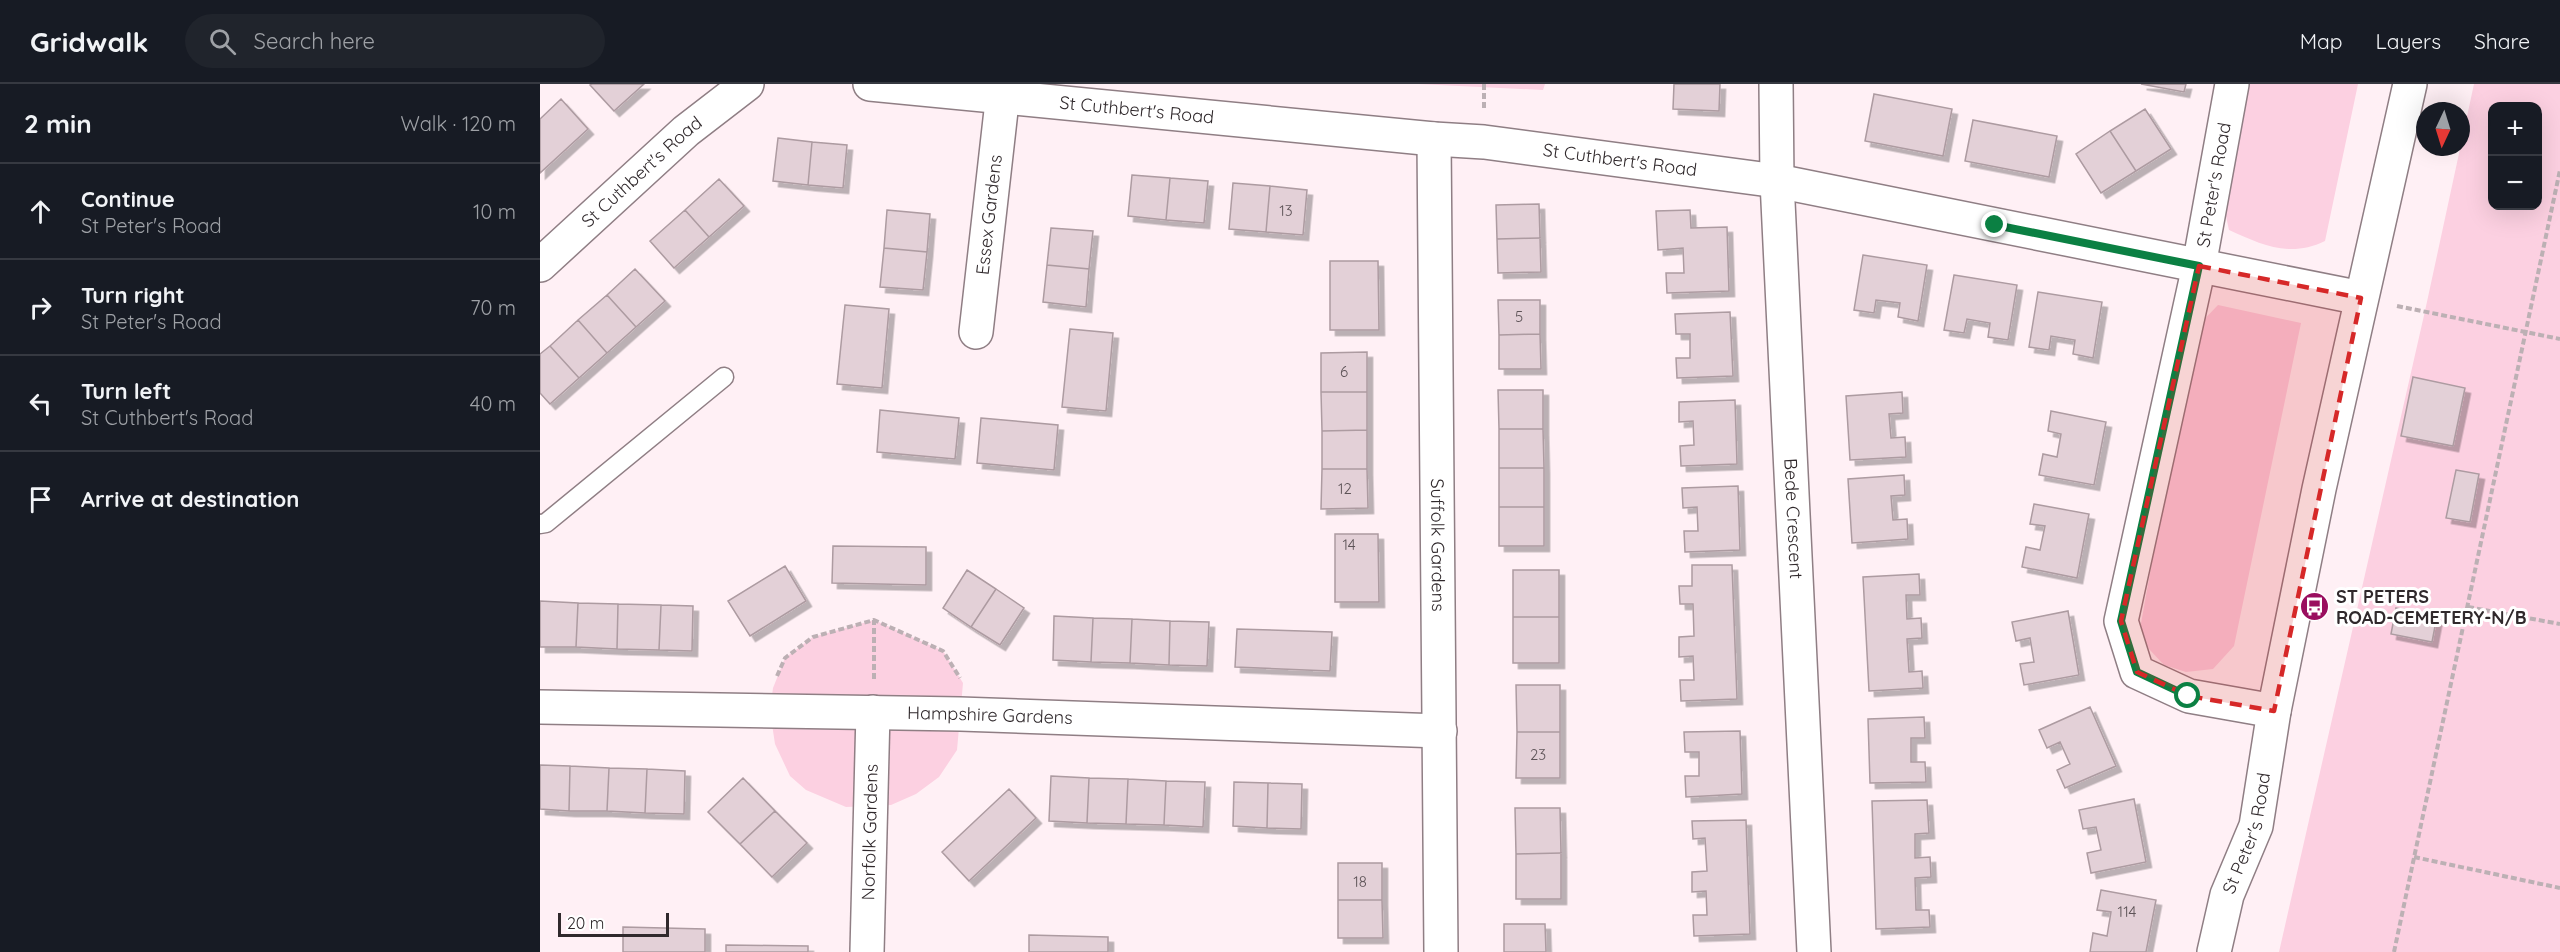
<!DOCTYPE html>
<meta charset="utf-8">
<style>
:root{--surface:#171b24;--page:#20242c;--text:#f1f3f6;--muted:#9ea1a6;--line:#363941}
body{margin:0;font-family:Quicksand,sans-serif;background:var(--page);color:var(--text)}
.controls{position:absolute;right:18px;top:18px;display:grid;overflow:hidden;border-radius:12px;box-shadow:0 6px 24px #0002}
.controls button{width:54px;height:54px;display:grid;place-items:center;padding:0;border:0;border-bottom:2px solid var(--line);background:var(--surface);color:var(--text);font:30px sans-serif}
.compass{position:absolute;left:1876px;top:18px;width:54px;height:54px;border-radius:50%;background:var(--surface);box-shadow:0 6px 24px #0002;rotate:184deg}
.scale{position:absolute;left:18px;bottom:15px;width:111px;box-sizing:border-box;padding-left:6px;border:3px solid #30292c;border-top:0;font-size:16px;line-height:21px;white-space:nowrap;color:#30292c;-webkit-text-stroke:4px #fff;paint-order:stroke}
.stop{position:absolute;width:18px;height:18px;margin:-14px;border:4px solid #0b8043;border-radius:50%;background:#fff}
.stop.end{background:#0b8043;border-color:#fff;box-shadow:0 2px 6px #0008}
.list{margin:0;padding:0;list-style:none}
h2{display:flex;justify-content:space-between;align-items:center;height:78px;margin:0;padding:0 24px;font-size:26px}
h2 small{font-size:20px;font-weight:400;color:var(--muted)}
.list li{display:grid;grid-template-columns:39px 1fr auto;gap:18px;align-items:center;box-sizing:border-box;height:96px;padding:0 24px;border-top:2px solid var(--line)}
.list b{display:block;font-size:22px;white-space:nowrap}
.list p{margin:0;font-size:20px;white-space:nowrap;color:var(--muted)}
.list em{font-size:20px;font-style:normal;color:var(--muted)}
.icon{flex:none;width:33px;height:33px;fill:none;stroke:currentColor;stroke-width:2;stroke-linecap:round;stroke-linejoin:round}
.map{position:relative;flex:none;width:2020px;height:868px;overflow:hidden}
header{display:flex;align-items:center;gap:36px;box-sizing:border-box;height:84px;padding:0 30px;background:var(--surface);border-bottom:2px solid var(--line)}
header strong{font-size:28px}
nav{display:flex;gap:33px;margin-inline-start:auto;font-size:21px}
.search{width:420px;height:54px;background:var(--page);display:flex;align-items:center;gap:15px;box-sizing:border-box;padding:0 21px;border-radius:33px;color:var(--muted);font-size:22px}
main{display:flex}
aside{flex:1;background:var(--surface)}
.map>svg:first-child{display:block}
.green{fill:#fcd0e1;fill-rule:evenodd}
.building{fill:#e3d0d7;stroke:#ad9ba1;stroke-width:1.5;filter:url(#shadow)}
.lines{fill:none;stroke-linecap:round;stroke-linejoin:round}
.service-casing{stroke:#8f7e84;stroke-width:21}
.minor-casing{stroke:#8f7e84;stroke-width:36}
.tertiary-casing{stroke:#8f7e84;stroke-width:36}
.path{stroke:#bcb0b4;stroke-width:4;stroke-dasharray:6 3;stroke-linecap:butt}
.service{stroke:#fff;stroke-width:18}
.minor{stroke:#fff;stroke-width:33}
.tertiary{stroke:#fff;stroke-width:33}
.route{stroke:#0b8043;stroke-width:8}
.marked{fill:#d62828;fill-opacity:0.2;stroke:#d62828;stroke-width:4.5;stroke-dasharray:12 8;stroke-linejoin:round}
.labels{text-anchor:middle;stroke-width:6;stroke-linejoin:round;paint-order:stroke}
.number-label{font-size:15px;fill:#5d5357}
.street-label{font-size:18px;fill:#30292c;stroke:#fff}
.poi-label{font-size:18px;font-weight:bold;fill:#30292c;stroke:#fff;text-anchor:start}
</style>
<header>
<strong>Gridwalk</strong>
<div class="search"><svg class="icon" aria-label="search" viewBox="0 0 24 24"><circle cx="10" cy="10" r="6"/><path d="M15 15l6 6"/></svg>Search here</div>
<nav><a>Map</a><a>Layers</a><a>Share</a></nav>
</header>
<main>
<aside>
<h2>2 min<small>Walk · 120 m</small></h2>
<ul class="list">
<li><svg class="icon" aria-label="ahead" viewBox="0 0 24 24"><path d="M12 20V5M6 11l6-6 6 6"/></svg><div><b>Continue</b><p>St Peter's Road</p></div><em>10 m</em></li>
<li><svg class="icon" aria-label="right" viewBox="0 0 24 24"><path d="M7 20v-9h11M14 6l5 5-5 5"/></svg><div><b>Turn right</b><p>St Peter's Road</p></div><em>70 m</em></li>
<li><svg class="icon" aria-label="left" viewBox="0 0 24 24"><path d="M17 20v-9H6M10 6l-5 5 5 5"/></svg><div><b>Turn left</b><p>St Cuthbert's Road</p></div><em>40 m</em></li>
<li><svg class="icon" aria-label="arrive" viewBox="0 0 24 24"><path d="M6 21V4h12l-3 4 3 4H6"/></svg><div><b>Arrive at destination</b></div></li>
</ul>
</aside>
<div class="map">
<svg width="2020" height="868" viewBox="0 0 2020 868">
<defs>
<filter id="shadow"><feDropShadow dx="5.5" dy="5.5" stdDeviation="0" flood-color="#0004"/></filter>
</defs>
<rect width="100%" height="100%" fill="#fff0f5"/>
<path class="green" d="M 878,0 L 1005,0 L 1003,6 Z
M 1709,0 L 1818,0 L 1785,157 C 1750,174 1722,161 1689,146 L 1683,119 Z
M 1934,0 L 2020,0 L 2020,868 L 1739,868 L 1885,227 ZM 1952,22 L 1998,22 L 1998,122 L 1952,122 Z
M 1678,221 L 1761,239 L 1694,562 L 1673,585 L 1646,588 L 1624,581 L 1609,565 L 1600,545 L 1654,246 Z
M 334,536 L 403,567 L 423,599 L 417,666 L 399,693 L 376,710 L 351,721 L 306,723 L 266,706 L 250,692 L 235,660 L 230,627 L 233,604 L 245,574 L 273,553 Z"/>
<path class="building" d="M 52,0 L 104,0 L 74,27 L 50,1 Z
M 1134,0 L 1180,0 L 1179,27 L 1133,25 Z
M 1601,0 L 1646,0 L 1644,8 Z
M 1334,10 L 1412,25 L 1403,72 L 1325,57 Z
M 21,15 L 48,45 L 0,89 L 0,35 Z
M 1605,25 L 1631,65 L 1596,87 L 1570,47 Z
M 1433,36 L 1517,52 L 1509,93 L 1425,77 Z
M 1570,47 L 1596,87 L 1561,109 L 1536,70 Z
M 238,54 L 272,58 L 268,101 L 233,97 Z
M 272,58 L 307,61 L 303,104 L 268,101 Z
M 592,91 L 630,94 L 626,136 L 588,132 Z
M 630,94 L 668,97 L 664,139 L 626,136 Z
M 179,95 L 204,122 L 169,153 L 145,126 Z
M 693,99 L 730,102 L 726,148 L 689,145 Z
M 730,102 L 767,106 L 763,151 L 726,148 Z
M 999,120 L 1000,154 L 957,155 L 956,121 Z
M 145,126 L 169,153 L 134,184 L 110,157 Z
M 347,126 L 390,130 L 387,168 L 344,164 Z
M 1150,126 L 1151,144 L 1187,143 L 1189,207 L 1127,209 L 1126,189 L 1144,189 L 1143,164 L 1118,166 L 1116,127 Z
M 511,144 L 553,147 L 549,185 L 507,181 Z
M 1000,154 L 1001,188 L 958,189 L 957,155 Z
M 344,164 L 387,168 L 383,206 L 340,203 Z
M 1323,171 L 1387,181 L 1378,237 L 1358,233 L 1360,219 L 1336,216 L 1334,229 L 1314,226 Z
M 790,177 L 838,177 L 839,246 L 790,246 Z
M 507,181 L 549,185 L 546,223 L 503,218 Z
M 95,185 L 125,217 L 96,243 L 67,211 Z
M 1414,191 L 1477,201 L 1468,256 L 1448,253 L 1450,239 L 1427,235 L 1424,249 L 1404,246 Z
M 1498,208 L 1562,218 L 1553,274 L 1533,270 L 1535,256 L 1511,252 L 1509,266 L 1489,263 Z
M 67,211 L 96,243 L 67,269 L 38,236 Z
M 958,216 L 1000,216 L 1000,250 L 959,251 Z
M 305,221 L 349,225 L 342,304 L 297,300 Z
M 1190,228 L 1193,292 L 1137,294 L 1136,274 L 1150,274 L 1150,250 L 1136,250 L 1135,230 Z
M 38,236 L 67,269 L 39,294 L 10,262 Z
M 530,245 L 573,249 L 566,327 L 522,323 Z
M 1000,250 L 1001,285 L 959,285 L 959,251 Z
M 10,262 L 39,294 L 10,320 L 0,309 L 0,270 Z
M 827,268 L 827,308 L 781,308 L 781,269 Z
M 1873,293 L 1925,304 L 1913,362 L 1861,352 Z
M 958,306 L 1003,306 L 1003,345 L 959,345 Z
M 781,308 L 827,308 L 827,346 L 782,347 Z
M 1362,308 L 1363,329 L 1349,330 L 1351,354 L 1365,353 L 1366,373 L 1310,376 L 1306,312 Z
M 1195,316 L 1197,380 L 1141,382 L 1140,362 L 1154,361 L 1153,337 L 1139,338 L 1139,318 Z
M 340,326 L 419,334 L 415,375 L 337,368 Z
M 1511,327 L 1566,338 L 1554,401 L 1499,391 L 1503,370 L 1517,373 L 1521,350 L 1508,347 Z
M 441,334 L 518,341 L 514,386 L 437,379 Z
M 959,345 L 1003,345 L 1004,384 L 959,384 Z
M 827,346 L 827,385 L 782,385 L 782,347 Z
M 959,384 L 1004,384 L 1004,423 L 959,423 Z
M 782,385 L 827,385 L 828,424 L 781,425 Z
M 1916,386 L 1939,390 L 1930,438 L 1906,434 Z
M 1364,391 L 1365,411 L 1351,412 L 1353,436 L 1367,435 L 1368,455 L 1312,459 L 1308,395 Z
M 1198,402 L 1200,466 L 1145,468 L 1144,447 L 1158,447 L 1157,423 L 1143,424 L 1142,404 Z
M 1494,420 L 1549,430 L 1537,494 L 1482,483 L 1486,463 L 1500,466 L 1505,442 L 1490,440 Z
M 959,423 L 1004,423 L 1004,462 L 959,462 Z
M 795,450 L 838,450 L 839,518 L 795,518 Z
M 293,462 L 386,463 L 386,501 L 292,499 Z
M 1152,481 L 1192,481 L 1197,615 L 1141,617 L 1140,596 L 1154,596 L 1153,572 L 1139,573 L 1139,553 L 1154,552 L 1153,520 L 1140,520 L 1139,502 L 1152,502 Z
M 245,482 L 266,517 L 210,552 L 188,517 Z
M 427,486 L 456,505 L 431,543 L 403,524 Z
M 973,486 L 1019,486 L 1019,533 L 973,533 Z
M 1379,490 L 1380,511 L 1366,511 L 1367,535 L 1381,534 L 1382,554 L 1367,555 L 1369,588 L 1382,587 L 1383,604 L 1329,607 L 1323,493 Z
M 456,505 L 484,524 L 460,561 L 431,543 Z
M 0,517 L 38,519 L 36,563 L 0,563 Z
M 38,519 L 78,520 L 77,565 L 36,563 Z
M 78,520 L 121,521 L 119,566 L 77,565 Z
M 121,521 L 153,522 L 152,567 L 119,566 Z
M 1856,524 L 1897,532 L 1892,558 L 1851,550 Z
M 1528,527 L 1539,591 L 1484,601 L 1480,580 L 1494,578 L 1490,554 L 1476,557 L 1472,538 Z
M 514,532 L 553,534 L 551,578 L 513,576 Z
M 973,533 L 1019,533 L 1019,579 L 973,579 Z
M 553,534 L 592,535 L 590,579 L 551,578 Z
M 592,535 L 630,537 L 629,581 L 590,579 Z
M 630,537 L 669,538 L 667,582 L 629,581 Z
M 697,545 L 792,548 L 790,587 L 695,583 Z
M 976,601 L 1020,601 L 1020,648 L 977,648 Z
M 1550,623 L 1576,682 L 1525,704 L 1517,686 L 1530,680 L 1520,658 L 1507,664 L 1499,646 Z
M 1384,633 L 1385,654 L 1371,654 L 1371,678 L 1385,678 L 1386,698 L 1330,699 L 1328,635 Z
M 1200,647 L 1202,710 L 1146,713 L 1145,692 L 1159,692 L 1159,668 L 1145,668 L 1144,648 Z
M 977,648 L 1020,648 L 1020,694 L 976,694 Z
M 0,681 L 30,682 L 29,727 L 0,725 Z
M 30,682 L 69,684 L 67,727 L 29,727 Z
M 69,684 L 107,685 L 105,729 L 67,727 Z
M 107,685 L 145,687 L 144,730 L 105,729 Z
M 511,692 L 549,694 L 547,739 L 509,737 Z
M 203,694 L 235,727 L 200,760 L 168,728 Z
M 549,694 L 588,695 L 586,740 L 547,739 Z
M 588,695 L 626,697 L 624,741 L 586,740 Z
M 626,697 L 665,698 L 663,743 L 624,741 Z
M 694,698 L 728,699 L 727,744 L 693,742 Z
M 728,699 L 762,700 L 761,745 L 727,744 Z
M 469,705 L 496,734 L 429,797 L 402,768 Z
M 1594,715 L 1606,778 L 1551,789 L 1547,769 L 1561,766 L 1556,743 L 1543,745 L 1539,726 Z
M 1387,716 L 1389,749 L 1375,750 L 1375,774 L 1390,773 L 1391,793 L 1375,794 L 1376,826 L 1389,826 L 1390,843 L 1336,845 L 1332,717 Z
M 975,724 L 1020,724 L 1021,769 L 976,770 Z
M 235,727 L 267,759 L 232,793 L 200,760 Z
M 1206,736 L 1210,850 L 1154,852 L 1153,831 L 1167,831 L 1166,807 L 1152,808 L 1152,788 L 1167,787 L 1165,754 L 1153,755 L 1152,737 Z
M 1021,769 L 1021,815 L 976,815 L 976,770 Z
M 798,779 L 842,779 L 842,816 L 798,816 Z
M 1561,806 L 1616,816 L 1606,868 L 1550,868 L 1553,849 L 1567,852 L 1571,828 L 1557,826 Z
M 798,816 L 842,816 L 843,854 L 798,854 Z
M 964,840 L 1005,840 L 1006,868 L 964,868 Z
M 83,843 L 165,845 L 165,868 L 83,868 Z
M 489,851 L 568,853 L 568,868 L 489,868 Z
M 186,861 L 268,862 L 268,868 L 186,868 Z"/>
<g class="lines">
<defs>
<path id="service" d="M 0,440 L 6,439 L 184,293"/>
<g id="minor">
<path id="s1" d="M 330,0 L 894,55 L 944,58 L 1237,97 L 1821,214"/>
<path id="s2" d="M 1236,0 L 1237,97 L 1274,868"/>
<path d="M 1692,0 L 1659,182 L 1581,537 L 1597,588 L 1649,612 L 1734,627"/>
<path id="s3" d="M 894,55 L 901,868"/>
<path id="s4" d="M 0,181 L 146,47 L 207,0"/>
<path id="s5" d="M 436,248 L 464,0"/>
<path id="s6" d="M 0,623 L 420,630 L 900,647"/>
<path id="s7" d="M 327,868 L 333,628"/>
</g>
<g id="tertiary">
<path id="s8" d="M 1674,868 L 1687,811 L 1716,742 L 1734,627 L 1779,405 L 1870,0"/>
</g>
</defs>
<use href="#service" class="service-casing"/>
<use href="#minor" class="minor-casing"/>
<use href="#tertiary" class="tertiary-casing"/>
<path class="path" d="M 944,0 L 944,24
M 1857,222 L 2020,255
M 1928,523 L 2020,540
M 237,592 L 245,574 L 273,553 L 334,536 L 403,567 L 420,594
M 334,595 L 334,536
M 1874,773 L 2020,804
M 1854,868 L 2020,86"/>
<use href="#service" class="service"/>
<use href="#minor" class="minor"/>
<use href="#tertiary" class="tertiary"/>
</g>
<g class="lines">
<path class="route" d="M 1455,141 L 1659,182 L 1581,537 L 1597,588 L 1648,612"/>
</g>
<path class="marked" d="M 1659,182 L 1821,214 L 1734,627 L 1649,612 L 1597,588 L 1581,537 Z"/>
<defs>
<symbol id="bus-disc" viewBox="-11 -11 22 22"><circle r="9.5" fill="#9a0e5f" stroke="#fff"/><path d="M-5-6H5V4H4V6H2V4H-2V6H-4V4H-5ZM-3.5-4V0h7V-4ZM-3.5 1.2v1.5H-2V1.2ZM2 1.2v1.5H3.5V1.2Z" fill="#fff"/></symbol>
</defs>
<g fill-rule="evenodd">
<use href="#bus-disc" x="1758" y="506" width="33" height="33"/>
</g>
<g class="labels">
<g class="number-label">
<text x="746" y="132">13</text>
<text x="979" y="238">5</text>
<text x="804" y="293">6</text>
<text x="805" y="410">12</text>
<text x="809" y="466">14</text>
<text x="998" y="676">23</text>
<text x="820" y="803">18</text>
<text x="1587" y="833">114</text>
</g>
<g class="street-label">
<text dy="6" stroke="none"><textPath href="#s1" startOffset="268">St Cuthbert's Road</textPath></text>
<text dy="6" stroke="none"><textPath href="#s1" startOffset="754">St Cuthbert's Road</textPath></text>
<text dy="6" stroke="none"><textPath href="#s4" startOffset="138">St Cuthbert's Road</textPath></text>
<text transform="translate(1674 101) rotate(-80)" y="6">St Peter's Road</text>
<text dy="6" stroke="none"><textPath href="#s5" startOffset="118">Essex Gardens</textPath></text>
<text dy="6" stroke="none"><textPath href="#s2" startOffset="435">Bede Crescent</textPath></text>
<text dy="6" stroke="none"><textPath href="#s3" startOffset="406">Suffolk Gardens</textPath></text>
<text dy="6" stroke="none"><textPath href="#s6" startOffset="450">Hampshire Gardens</textPath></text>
<text dy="6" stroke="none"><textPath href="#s7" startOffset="120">Norfolk Gardens</textPath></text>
<text dy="6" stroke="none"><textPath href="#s8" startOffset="124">St Peter's Road</textPath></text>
</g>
<g class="poi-label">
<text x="1796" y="519">ST PETERS<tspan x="1796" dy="21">ROAD-CEMETERY-N/B</tspan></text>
</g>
</g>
</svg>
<div class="controls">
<button>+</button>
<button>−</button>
</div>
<svg class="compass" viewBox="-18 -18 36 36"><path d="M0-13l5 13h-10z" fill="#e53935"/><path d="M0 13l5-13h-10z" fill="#9ea1a6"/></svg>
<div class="scale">20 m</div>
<div class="stop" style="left:1648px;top:612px"></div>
<div class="stop end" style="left:1455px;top:141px"></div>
</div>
</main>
